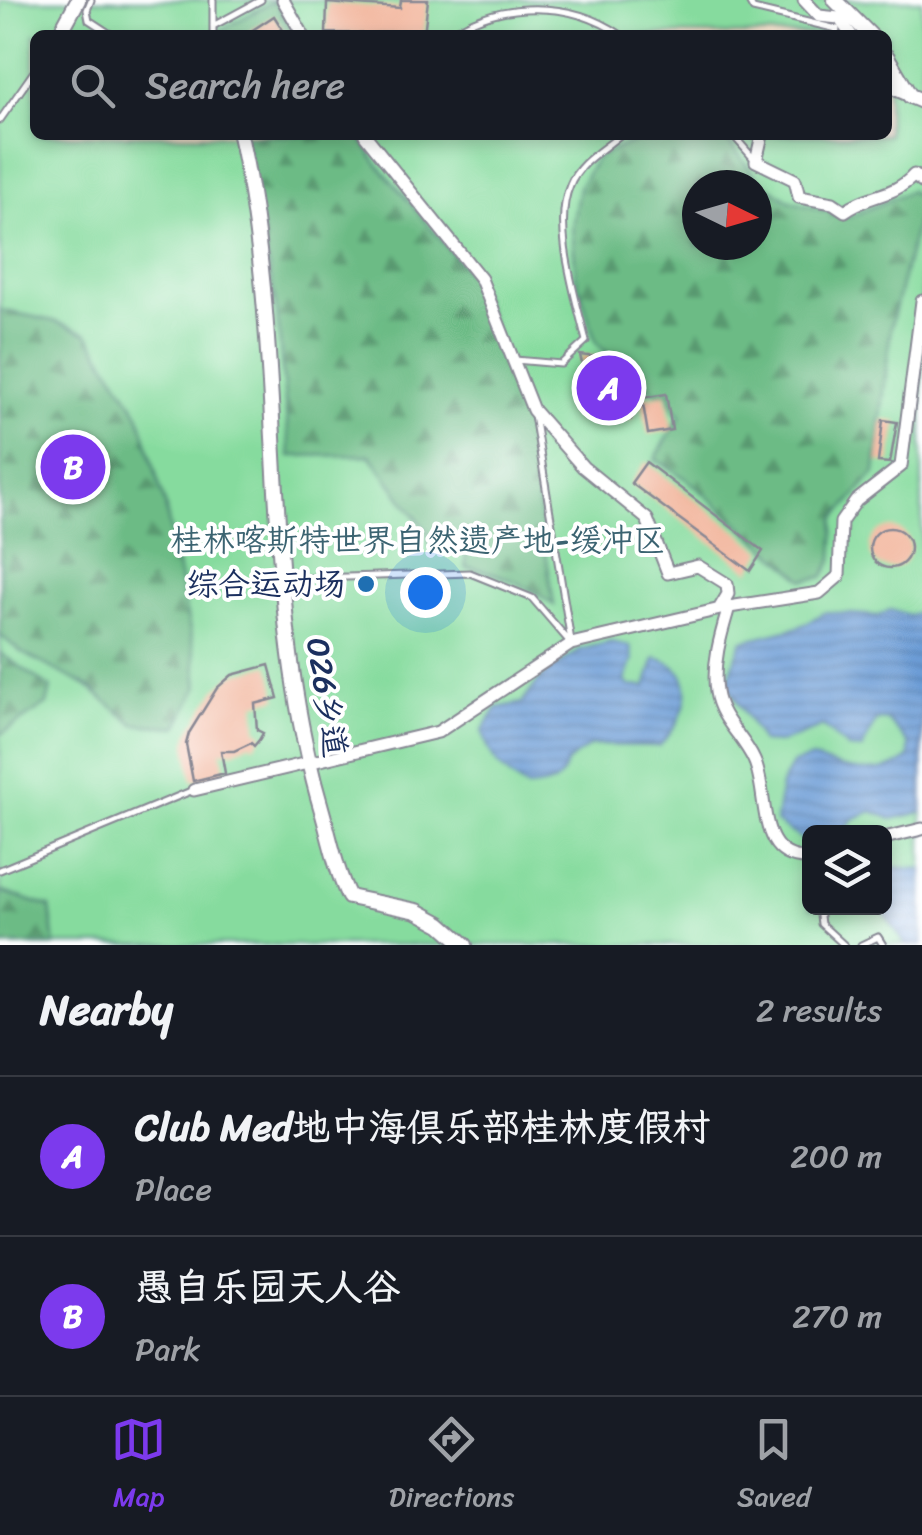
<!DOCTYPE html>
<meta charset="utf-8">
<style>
:root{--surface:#171b24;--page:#242831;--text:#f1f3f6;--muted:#9ea1a6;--line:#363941;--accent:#7c3aed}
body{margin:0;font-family:Sriracha,"LXGW WenKai TC",sans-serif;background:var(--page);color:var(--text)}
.controls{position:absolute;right:30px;bottom:30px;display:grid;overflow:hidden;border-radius:15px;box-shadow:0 5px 15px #0003}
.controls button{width:90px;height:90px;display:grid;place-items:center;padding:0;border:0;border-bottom:2px solid var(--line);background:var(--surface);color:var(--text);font:50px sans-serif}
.compass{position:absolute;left:682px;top:170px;width:90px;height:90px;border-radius:50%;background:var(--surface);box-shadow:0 5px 15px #0003;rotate:95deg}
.you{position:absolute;left:425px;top:592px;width:35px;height:35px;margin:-25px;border:8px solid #fff;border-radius:50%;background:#1a73e8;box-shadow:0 0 0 15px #1a73e833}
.badge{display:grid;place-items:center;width:65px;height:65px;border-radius:50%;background:var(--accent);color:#fff;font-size:32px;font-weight:700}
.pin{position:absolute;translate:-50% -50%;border:5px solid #fff;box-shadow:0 2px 10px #0006}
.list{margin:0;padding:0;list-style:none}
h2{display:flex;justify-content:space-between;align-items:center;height:130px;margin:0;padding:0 40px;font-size:42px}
h2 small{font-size:32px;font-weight:400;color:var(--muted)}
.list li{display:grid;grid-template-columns:65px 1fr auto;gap:30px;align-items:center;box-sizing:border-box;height:160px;padding:0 40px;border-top:2px solid var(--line)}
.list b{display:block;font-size:38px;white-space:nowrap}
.list p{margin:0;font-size:32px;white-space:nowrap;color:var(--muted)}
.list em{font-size:32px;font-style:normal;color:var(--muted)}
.icon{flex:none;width:55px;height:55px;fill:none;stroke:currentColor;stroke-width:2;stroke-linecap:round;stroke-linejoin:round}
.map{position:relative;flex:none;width:922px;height:945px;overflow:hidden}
.search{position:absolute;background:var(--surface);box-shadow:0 5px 15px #0003;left:30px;right:30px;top:30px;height:110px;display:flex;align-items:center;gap:25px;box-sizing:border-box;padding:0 35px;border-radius:15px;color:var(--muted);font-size:38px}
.sheet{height:450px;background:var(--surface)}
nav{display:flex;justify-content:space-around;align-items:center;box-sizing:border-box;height:140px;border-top:2px solid var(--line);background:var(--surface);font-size:28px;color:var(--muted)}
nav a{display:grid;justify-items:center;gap:5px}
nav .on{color:var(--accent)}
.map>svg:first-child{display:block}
.green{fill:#86db9e;stroke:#50857e;stroke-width:2.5;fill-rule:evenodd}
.forest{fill:url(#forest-firs);stroke:#447572;stroke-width:2.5;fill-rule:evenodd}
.water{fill:url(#water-rules);stroke:#44669a;stroke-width:2.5}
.building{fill:#f1b095}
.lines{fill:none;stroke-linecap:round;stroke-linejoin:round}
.service-casing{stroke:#888894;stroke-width:9}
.minor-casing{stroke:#888894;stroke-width:15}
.tertiary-casing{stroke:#888894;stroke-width:18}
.service{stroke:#fff;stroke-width:5}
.minor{stroke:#fff;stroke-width:11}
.tertiary{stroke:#fff;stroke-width:14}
.poi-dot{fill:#1f6fb2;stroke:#fff;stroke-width:4}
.labels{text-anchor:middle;stroke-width:8;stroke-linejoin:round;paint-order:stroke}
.park-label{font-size:32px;fill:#3b6371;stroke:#fff}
.poi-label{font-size:32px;fill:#1b2f5e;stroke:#fff;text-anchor:end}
.street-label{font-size:32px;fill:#1b2f5e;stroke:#fff}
</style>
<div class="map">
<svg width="922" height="945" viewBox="0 0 922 945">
<defs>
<pattern id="forest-firs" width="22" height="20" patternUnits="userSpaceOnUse" patternTransform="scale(2.5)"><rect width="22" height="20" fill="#6cbb85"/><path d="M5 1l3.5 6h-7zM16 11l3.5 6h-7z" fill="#589870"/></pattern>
<pattern id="water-rules" width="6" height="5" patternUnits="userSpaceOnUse" patternTransform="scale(2.5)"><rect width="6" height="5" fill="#6c9cd6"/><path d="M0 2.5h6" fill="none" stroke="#5880b1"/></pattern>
</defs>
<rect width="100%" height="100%" fill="#fff"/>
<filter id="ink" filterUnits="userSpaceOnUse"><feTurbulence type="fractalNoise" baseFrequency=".01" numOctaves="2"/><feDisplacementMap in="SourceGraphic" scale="20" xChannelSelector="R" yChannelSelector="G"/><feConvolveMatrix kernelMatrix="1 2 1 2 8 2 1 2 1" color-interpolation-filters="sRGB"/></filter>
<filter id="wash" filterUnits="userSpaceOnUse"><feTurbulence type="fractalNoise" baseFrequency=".0048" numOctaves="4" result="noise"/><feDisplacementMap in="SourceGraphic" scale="40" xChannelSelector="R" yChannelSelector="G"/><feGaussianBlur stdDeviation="2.25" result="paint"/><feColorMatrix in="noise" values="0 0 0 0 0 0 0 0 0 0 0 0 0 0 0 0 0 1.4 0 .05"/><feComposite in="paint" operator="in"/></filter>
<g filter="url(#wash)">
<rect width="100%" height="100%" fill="#f6e1ca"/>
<path class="green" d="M 0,0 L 922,0 L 922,945 L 0,945 ZM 35,35 L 887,35 L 887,135 L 35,135 ZM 697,185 L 757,185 L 757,245 L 697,245 ZM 810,832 L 884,832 L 884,908 L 810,908 Z"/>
<path class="forest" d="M 274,1 L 296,35 L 218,35 L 218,32 Z
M 244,135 L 359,135 L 376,162 L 476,282 L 525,414 L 554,605 C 528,586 499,571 466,568 L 465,542 L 431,547 L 427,532 L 370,455 L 290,456 L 277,313 Z
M 650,135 L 723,135 L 759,180 L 790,201 L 849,217 L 910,191 L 922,200 L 891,326 L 875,473 L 835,519 L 833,560 L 823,577 L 804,580 L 687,479 L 655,459 L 681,415 L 673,408 L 669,392 L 656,393 L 596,343 L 576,277 L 572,227 L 579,187 L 597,157 ZM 697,185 L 757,185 L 757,245 L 697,245 Z
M 0,310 L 54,321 L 88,334 L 139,414 L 165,504 L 194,651 L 198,687 L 177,727 L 134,724 L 87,686 L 22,653 L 0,635 Z
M 0,653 L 51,688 L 47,704 L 0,735 Z
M 0,891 L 50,907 L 55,945 L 0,945 Z"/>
<path class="water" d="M 890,610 L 909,615 L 922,612 L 922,812 L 892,819 L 872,811 L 853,819 L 843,832 L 810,832 L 809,844 L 776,822 L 781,785 L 792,764 L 812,758 C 843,770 878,780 909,758 L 909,744 L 888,720 L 876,720 L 862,749 L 848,748 L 823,726 L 779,743 L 762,742 L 727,683 L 742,641 L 799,627 L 826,612 L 878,616 Z
M 611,642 L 630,646 L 633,660 L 625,681 L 629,686 L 646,687 L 655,658 C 706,670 685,721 659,746 L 591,745 L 566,763 C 561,785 548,786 527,788 C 503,772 489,760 483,730 L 497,708 L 522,703 L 542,677 L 580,650 Z
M 885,867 L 922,869 L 922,945 L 906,945 L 881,908 L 884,908 Z"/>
<g id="blocks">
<path class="building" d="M 401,0 L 428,0 L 424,35 L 326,33 L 327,3 L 400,8 Z
M 274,16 L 283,30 L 275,35 L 245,35 Z
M 580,355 L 605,358 L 623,368 L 637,399 L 631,419 L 591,403 Z
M 666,394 L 672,430 L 648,434 L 642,398 Z
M 883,420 L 897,422 L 890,463 L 878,462 Z
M 646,462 L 763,551 L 750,571 L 631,483 Z
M870 548a20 20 0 1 1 40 0a20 20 0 1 1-40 0Z
M 269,665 L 278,698 L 255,704 L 257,730 L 263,733 L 259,740 L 254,746 L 251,743 L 234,751 L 221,751 L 225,773 L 193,781 L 186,744 L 189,733 L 217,688 L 232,675 Z"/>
</g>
</g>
<g filter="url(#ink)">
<use href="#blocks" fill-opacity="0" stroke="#888894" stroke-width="2.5"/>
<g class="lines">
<defs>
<path id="service" d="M 91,0 L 87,10 L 89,20 L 112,35
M 213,0 L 213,35
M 748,0 L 753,9 L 837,29 L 836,35
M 213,26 L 261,0
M 449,35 C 499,0 571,0 621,35
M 0,120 L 35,70
M 733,135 L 754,159
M 515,360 L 561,364 L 586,341 C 576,298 552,226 570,185 C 579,162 603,150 620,135
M 534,415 L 571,641
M 285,579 L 470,573 L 532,598 L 569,641
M 0,870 L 191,791
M 819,908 L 821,924 L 844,945
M 861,945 L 878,937 L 883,945"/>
<path id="minor" d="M 283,0 L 303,35
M 804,0 L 819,16 L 839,18 L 851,35
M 887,86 L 910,96
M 365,135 L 481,279 L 533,410 L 583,467 L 647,519 L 668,573 L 698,566 L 727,584 L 728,594 L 719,609
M 762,135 L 756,161 L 795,180 L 799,197 L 833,203 L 845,211 C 867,194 893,198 914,175 L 922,182
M 729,607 C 721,634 712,663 716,692 C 720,719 743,736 754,760 C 770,793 754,861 810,858
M 194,790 L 438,732 L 571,644 L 729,607 L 819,593 L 839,576 L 841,522 L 856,501 L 901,466 L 922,301
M 884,838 L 922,829"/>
<path id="tertiary" d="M 835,0 L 870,35
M 59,35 L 78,0
M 887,57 L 910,96 L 922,101
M 240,135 C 289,357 257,592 322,811 C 330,839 336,871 349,897 L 417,911 L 441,924 L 465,945"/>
</defs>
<use href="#service" class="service-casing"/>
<use href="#minor" class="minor-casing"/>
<use href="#tertiary" class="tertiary-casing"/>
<use href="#service" class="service"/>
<use href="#minor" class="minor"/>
<use href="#tertiary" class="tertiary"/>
</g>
</g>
<circle class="poi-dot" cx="366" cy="584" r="10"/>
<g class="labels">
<g class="park-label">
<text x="418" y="551">桂林喀斯特世界自然遗产地-缓冲区</text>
</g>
<g class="poi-label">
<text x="346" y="595">综合运动场</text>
</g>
<g class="street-label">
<text transform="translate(327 697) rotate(81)" y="11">026乡道</text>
</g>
</g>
</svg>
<div class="controls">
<button><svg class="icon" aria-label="layers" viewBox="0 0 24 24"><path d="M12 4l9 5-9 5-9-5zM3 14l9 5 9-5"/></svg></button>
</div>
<svg class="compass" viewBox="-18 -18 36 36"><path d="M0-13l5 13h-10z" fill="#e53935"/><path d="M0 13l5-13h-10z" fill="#9ea1a6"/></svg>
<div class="you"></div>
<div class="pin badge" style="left:609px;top:388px">A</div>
<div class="pin badge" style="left:73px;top:467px">B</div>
<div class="search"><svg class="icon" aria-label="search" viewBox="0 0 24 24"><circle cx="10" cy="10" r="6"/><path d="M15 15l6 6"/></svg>Search here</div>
</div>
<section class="sheet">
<h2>Nearby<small>2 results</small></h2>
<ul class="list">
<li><span class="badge">A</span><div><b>Club Med地中海俱乐部桂林度假村</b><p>Place</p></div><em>200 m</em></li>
<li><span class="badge">B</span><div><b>愚自乐园天人谷</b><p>Park</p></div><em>270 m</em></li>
</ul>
</section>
<nav>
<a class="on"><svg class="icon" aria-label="map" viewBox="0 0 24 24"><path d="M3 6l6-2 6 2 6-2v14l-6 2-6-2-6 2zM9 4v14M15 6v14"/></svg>Map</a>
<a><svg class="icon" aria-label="directions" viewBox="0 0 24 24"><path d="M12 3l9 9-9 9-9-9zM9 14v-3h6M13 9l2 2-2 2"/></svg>Directions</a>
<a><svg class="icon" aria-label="saved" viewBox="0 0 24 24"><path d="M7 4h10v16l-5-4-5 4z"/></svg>Saved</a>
</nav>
